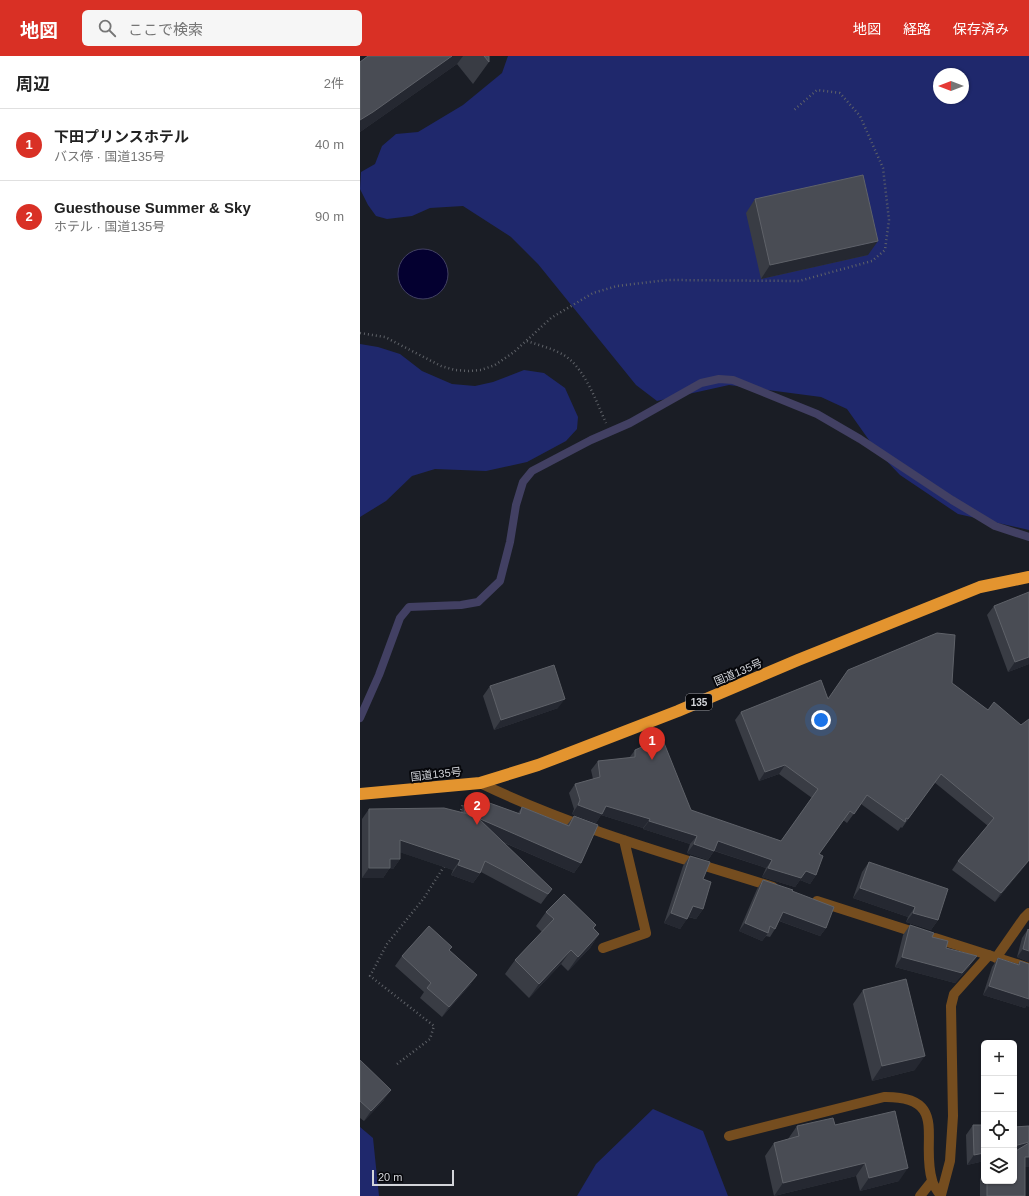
<!DOCTYPE html>
<html lang="ja">
<meta charset="utf-8">
<style>
:root{--surface:#fff;--page:#f6f6f6;--text:#222;--muted:#767676;--line:#e0e0e0;--accent:#d93025}
body{margin:0;font-family:Helvetica,"Noto Sans JP",sans-serif;background:var(--page);color:var(--text)}
.controls{position:absolute;right:12px;bottom:12px;display:grid;overflow:hidden;border-radius:6px;box-shadow:0 1px 3px #0004}
.controls button{width:36px;height:36px;display:grid;place-items:center;padding:0;border:0;border-bottom:1px solid var(--line);background:var(--surface);color:var(--text);font:20px sans-serif}
.compass{position:absolute;left:573px;top:12px;width:36px;height:36px;border-radius:50%;background:var(--surface);box-shadow:0 1px 3px #0004;rotate:270deg}
.scale{position:absolute;left:12px;bottom:10px;width:82px;box-sizing:border-box;padding-left:4px;border:2px solid #d3d5da;border-top:0;font-size:11px;line-height:14px;white-space:nowrap;color:#d3d5da;-webkit-text-stroke:3px #06070b;paint-order:stroke}
.you{position:absolute;left:461px;top:664px;width:14px;height:14px;margin:-10px;border:3px solid #fff;border-radius:50%;background:#1a73e8;box-shadow:0 0 0 6px #1a73e833}
.badge{display:grid;place-items:center;width:26px;height:26px;border-radius:50%;background:var(--accent);color:#fff;font-size:13px;font-weight:700}
.pin{position:absolute;translate:-50% -33px;filter:drop-shadow(0 1px 2px #0008)}
.pin::after{content:'';position:absolute;top:21px;width:14px;height:12px;background:inherit;clip-path:polygon(0 0,100% 0,50% 100%)}
.list{margin:0;padding:0;list-style:none}
h2{display:flex;justify-content:space-between;align-items:center;height:52px;margin:0;padding:0 16px;font-size:17px}
h2 small{font-size:13px;font-weight:400;color:var(--muted)}
.list li{display:grid;grid-template-columns:26px 1fr auto;gap:12px;align-items:center;box-sizing:border-box;height:72px;padding:0 16px;border-top:1px solid var(--line)}
.list b{display:block;font-size:15px;white-space:nowrap}
.list p{margin:0;font-size:13px;white-space:nowrap;color:var(--muted)}
.list em{font-size:13px;font-style:normal;color:var(--muted)}
.icon{flex:none;width:22px;height:22px;fill:none;stroke:currentColor;stroke-width:2;stroke-linecap:round;stroke-linejoin:round}
.map{position:relative;flex:none;width:669px;height:1140px;overflow:hidden}
header{display:flex;align-items:center;gap:24px;box-sizing:border-box;height:56px;padding:0 20px;background:var(--accent);color:#fff}
header strong{font-size:19px}
nav{display:flex;gap:22px;margin-inline-start:auto;font-size:14px}
.search{width:280px;height:36px;background:var(--page);display:flex;align-items:center;gap:10px;box-sizing:border-box;padding:0 14px;border-radius:6px;color:var(--muted);font-size:15px}
main{display:flex}
aside{flex:1;background:var(--surface)}
.map>svg:first-child{display:block}
.green{fill:#1f286c;fill-rule:evenodd}
.water{fill:#040030;stroke:#424063}
.lines{fill:none;stroke-linecap:round;stroke-linejoin:round}
.stream{stroke:#424063;stroke-width:8}
.path{stroke:#5f6268;stroke-width:2.5;stroke-dasharray:1 3;stroke-linecap:butt}
.street{stroke:#754d1f;stroke-width:10}
.highway{stroke:#e3942f;stroke-width:12}
.wall{fill:#393c44}
.shaded-wall{fill:#252831}
.building{fill:#494c54;stroke:#5f6269}
.labels{text-anchor:middle;stroke-width:4;stroke-linejoin:round;paint-order:stroke}
.shield{fill:#06070b;stroke:#96979c;stroke-width:1}
.shield-label{font-size:10px;font-weight:bold;fill:#d3d5da}
.street-label{font-size:11px;fill:#d3d5da;stroke:#06070b}
</style>
<header>
<strong>地図</strong>
<div class="search"><svg class="icon" aria-label="search" viewBox="0 0 24 24"><circle cx="10" cy="10" r="6"/><path d="M15 15l6 6"/></svg>ここで検索</div>
<nav><a>地図</a><a>経路</a><a>保存済み</a></nav>
</header>
<main>
<aside>
<h2>周辺<small>2件</small></h2>
<ul class="list">
<li><span class="badge">1</span><div><b>下田プリンスホテル</b><p>バス停 · 国道135号</p></div><em>40 m</em></li>
<li><span class="badge">2</span><div><b>Guesthouse Summer &amp; Sky</b><p>ホテル · 国道135号</p></div><em>90 m</em></li>
</ul>
</aside>
<div class="map">
<svg width="669" height="1140" viewBox="0 0 669 1140">
<rect width="100%" height="100%" fill="#1a1d25"/>
<path class="green" d="M 148,0 L 669,0 L 669,474 L 598,458 L 540,419 L 516,394 L 487,353 L 461,341 L 369,329 L 297,345 L 276,329 L 178,208 L 151,181 L 103,150 L 70,152 L 52,160 L 27,163 L 16,160 L 8,149 L 0,133 L 1,116 L 15,108 L 22,90 L 36,78 L 58,76 L 103,49 L 142,17 ZM 579,18 L 603,18 L 603,42 L 579,42 Z
M 0,288 L 18,291 L 40,298 L 62,315 L 92,328 L 115,330 L 133,326 L 164,314 L 184,317 L 205,332 L 218,361 L 217,373 L 206,385 L 167,406 L 126,415 L 75,413 L 52,420 L 26,445 L 0,461 Z
M 293,1053 L 343,1075 L 368,1140 L 217,1140 L 236,1108 Z
M 0,1071 L 13,1082 L 19,1140 L 0,1140 Z"/>
<path class="water" d="M38 218a25 25 0 1 1 50 0a25 25 0 1 1-50 0Z"/>
<g class="lines">
<path class="stream" d="M 0,662 L 19,619 L 40,562 L 49,551 L 101,549 L 118,546 L 140,525 L 150,486 L 156,449 L 163,426 L 172,415 L 231,384 L 270,367 L 341,327 L 359,323 L 373,324 L 457,358 L 500,383 L 592,444 L 635,470 L 669,481"/>
<path class="path" d="M 0,277 L 25,281 L 81,310 L 95,314 L 109,315 L 121,314 L 135,309 L 154,296 L 191,262 L 233,237 L 257,230 L 307,224 L 439,225 L 512,205 L 525,194 L 529,164 L 523,112 L 500,60 L 480,37 L 457,34 L 434,54
M 167,285 C 178,289 191,292 202,298 C 224,310 236,345 246,367
M 100,758 L 103,748
M 37,1008 L 70,983 L 74,970 L 10,920 L 27,888 L 64,842 L 85,809"/>
<path class="street" d="M 120,727 C 213,772 314,800 413,831
M 457,845 L 560,878
M 575,882 L 669,912
M 243,892 L 286,877 L 264,784
M 636,902 L 664,862 L 669,857
M 369,1080 L 524,1041 C 590,1040 560,1084 572,1124 C 573,1130 578,1135 581,1140
M 581,1139 L 590,1105 L 593,1060 L 591,950 L 594,938 L 629,899
M 560,1140 L 572,1125"/>
<path class="highway" d="M 0,738 L 120,727 L 178,709 L 318,655 L 438,604 L 620,531 L 669,521"/>
</g>
<path class="wall" d="M 8,0 L 129,0 L 129,6 L 113,28 L 97,8 L 0,76 L 0,6 Z
M 395,143 L 508,199 L 401,223 L 386,157 Z
M 634,550 L 669,608 L 648,616 L 627,559 Z
M 592,627 L 628,654 L 661,669 L 669,663 L 669,805 L 635,846 L 592,814 L 598,805 L 628,770 L 574,726 L 542,772 L 541,771 L 538,775 L 501,748 L 487,767 L 483,764 L 459,798 L 456,819 L 450,828 L 440,824 L 435,831 L 402,821 L 406,812 L 354,795 L 348,804 L 327,797 L 330,788 L 283,773 L 283,772 L 241,759 L 236,767 L 212,758 L 214,753 L 209,737 L 215,728 L 233,723 L 231,714 L 238,705 L 269,702 L 275,694 L 331,754 L 421,785 L 452,742 L 419,718 L 399,725 L 375,664 L 381,656 L 468,643 Z
M 130,630 L 198,652 L 134,674 L 123,640 Z
M 110,740 L 158,757 L 162,751 L 207,769 L 214,760 L 221,807 L 214,817 L 142,786 L 192,833 L 181,848 L 121,816 L 113,827 L 91,819 L 93,814 L 40,796 L 40,803 L 33,813 L 29,813 L 23,822 L 2,822 L 2,763 L 9,753 L 101,756 L 103,750 Z
M 330,800 L 343,823 L 343,853 L 336,863 L 328,861 L 320,873 L 304,867 L 323,810 Z
M 509,806 L 578,864 L 571,874 L 546,866 L 548,861 L 493,842 L 502,816 Z
M 403,824 L 432,835 L 466,872 L 460,880 L 419,865 L 415,873 L 410,881 L 406,880 L 402,885 L 379,875 L 397,833 Z
M 186,856 L 236,869 L 234,872 L 239,878 L 230,892 L 208,915 L 201,908 L 169,942 L 145,918 L 155,904 L 182,876 L 176,870 Z
M 550,869 L 572,881 L 610,910 L 595,927 L 535,911 L 543,879 Z
M 668,873 L 669,874 L 669,906 L 657,901 L 662,882 Z
M 92,891 L 89,894 L 117,919 L 110,929 L 82,961 L 60,942 L 64,936 L 35,910 L 42,900 Z
M 638,902 L 658,908 L 660,905 L 666,950 L 665,952 L 623,939 L 632,911 Z
M 503,934 L 555,1014 L 512,1025 L 493,948 Z
M 0,1004 L 24,1044 L 4,1065 L 0,1062 Z
M 475,1069 L 539,1125 L 500,1135 L 496,1120 L 414,1140 L 405,1100 L 414,1087 L 428,1083 L 437,1070 Z
M 613,1069 L 624,1105 L 607,1109 L 606,1079 Z
M 665,1111 L 665,1140 L 620,1140 L 620,1123 L 624,1118 L 624,1125 L 654,1125 Z"/>
<path class="shaded-wall" d="M 92,0 L 103,0 L 97,8 L 0,76 L 0,64 Z
M 518,185 L 508,199 L 401,223 L 410,209 Z
M 669,601 L 669,608 L 648,616 L 655,606 Z
M 205,643 L 198,652 L 134,674 L 141,664 Z
M 425,709 L 419,718 L 399,725 L 405,716 Z
M 218,749 L 246,750 L 290,763 L 283,772 L 241,759 L 236,767 L 212,758 Z
M 118,762 L 221,807 L 214,817 L 111,772 Z
M 289,765 L 337,780 L 330,788 L 283,773 Z
M 40,784 L 100,804 L 93,814 L 33,794 Z
M 358,785 L 412,804 L 406,812 L 352,794 Z
M 334,788 L 354,795 L 348,804 L 327,797 Z
M 30,803 L 40,803 L 33,813 L 29,813 L 23,822 L 2,822 L 9,812 Z
M 669,804 L 669,805 L 635,846 L 641,837 Z
M 98,809 L 120,817 L 113,827 L 91,819 Z
M 408,812 L 446,815 L 456,819 L 450,828 L 440,824 L 435,831 L 402,821 Z
M 500,832 L 555,851 L 548,861 L 493,842 Z
M 333,850 L 343,853 L 336,863 L 326,860 Z
M 423,856 L 466,872 L 460,880 L 417,864 Z
M 311,857 L 327,863 L 320,873 L 304,867 Z
M 553,857 L 578,864 L 571,874 L 546,866 Z
M 385,867 L 408,877 L 402,885 L 379,875 Z
M 239,878 L 230,892 L 208,915 L 218,901 Z
M 663,893 L 669,895 L 669,906 L 657,901 Z
M 211,894 L 201,908 L 169,942 L 179,928 Z
M 617,900 L 610,910 L 595,927 L 535,911 L 542,901 Z
M 117,919 L 110,929 L 82,961 L 89,951 Z
M 629,930 L 669,943 L 669,951 L 666,950 L 665,952 L 623,939 Z
M 565,1000 L 555,1014 L 512,1025 L 522,1010 Z
M 31,1034 L 24,1044 L 4,1065 L 11,1055 Z
M 669,1086 L 669,1089 L 654,1098 L 654,1090 Z
M 624,1097 L 624,1105 L 607,1109 L 614,1099 Z
M 665,1101 L 669,1101 L 669,1111 L 658,1111 Z
M 505,1107 L 496,1120 L 414,1140 L 423,1127 Z
M 548,1112 L 539,1125 L 500,1135 L 509,1122 Z"/>
<path class="building" d="M 8,0 L 92,0 L 13,56 L 0,64 L 0,6 Z
M 124,0 L 129,0 L 129,6 Z
M 503,119 L 518,185 L 410,209 L 395,143 Z
M 669,536 L 669,601 L 655,606 L 634,550 Z
M 577,577 L 595,579 L 592,627 L 628,654 L 634,646 L 661,669 L 669,663 L 669,804 L 641,837 L 598,805 L 634,762 L 581,718 L 548,763 L 546,762 L 545,766 L 507,739 L 494,758 L 490,755 L 459,798 L 463,800 L 456,819 L 446,815 L 441,822 L 408,812 L 412,804 L 358,785 L 354,795 L 334,788 L 337,780 L 289,765 L 290,763 L 246,750 L 242,758 L 218,749 L 220,744 L 215,728 L 240,721 L 238,705 L 275,701 L 275,694 L 302,682 L 331,754 L 421,785 L 458,733 L 425,709 L 405,716 L 381,656 L 461,624 L 468,643 L 488,614 Z
M 194,609 L 205,643 L 141,664 L 130,630 Z
M 110,740 L 160,758 L 162,751 L 209,770 L 214,760 L 238,769 L 221,807 L 118,762 L 192,833 L 188,838 L 125,805 L 120,817 L 98,809 L 100,804 L 40,784 L 40,803 L 30,803 L 30,812 L 9,812 L 9,753 L 84,752 L 108,758 L 104,756 Z
M 330,800 L 350,806 L 343,823 L 351,826 L 343,853 L 333,850 L 327,863 L 311,857 Z
M 509,806 L 588,833 L 578,864 L 553,857 L 555,851 L 500,832 Z
M 403,824 L 433,834 L 432,835 L 474,851 L 466,872 L 423,856 L 415,873 L 410,870 L 408,877 L 385,867 Z
M 204,838 L 236,869 L 233,872 L 239,878 L 218,901 L 211,894 L 179,928 L 155,904 L 194,863 L 186,856 Z
M 550,869 L 574,877 L 572,881 L 588,885 L 586,892 L 617,900 L 602,917 L 542,901 Z
M 69,870 L 92,891 L 89,894 L 117,919 L 89,951 L 67,932 L 71,927 L 42,900 Z
M 668,873 L 669,874 L 669,895 L 663,893 Z
M 638,902 L 659,909 L 660,905 L 669,908 L 669,943 L 629,930 Z
M 546,923 L 565,1000 L 522,1010 L 503,934 Z
M 0,1004 L 31,1034 L 11,1055 L 0,1045 Z
M 535,1055 L 548,1112 L 509,1122 L 505,1107 L 423,1127 L 414,1087 L 439,1080 L 437,1070 L 473,1062 L 475,1069 Z
M 613,1069 L 624,1069 L 624,1097 L 614,1099 Z
M 669,1070 L 669,1086 L 654,1090 L 654,1071 Z
M 669,1087 L 669,1101 L 665,1101 L 665,1140 L 627,1140 L 627,1125 L 654,1125 L 654,1096 Z"/>
<g class="labels">
<rect class="shield" x="326" y="638" width="26" height="16" rx="3"/>
<g class="shield-label">
<text x="339" y="650">135</text>
</g>
<g class="street-label">
<text transform="translate(378 616) rotate(-23)" y="4">国道135号</text>
<text transform="translate(76 718) rotate(-6)" y="4">国道135号</text>
</g>
</g>
</svg>
<div class="controls">
<button>+</button>
<button>−</button>
<button><svg class="icon" aria-label="locate" viewBox="0 0 24 24"><circle cx="12" cy="12" r="6"/><path d="M12 2v4M12 18v4M2 12h4M18 12h4"/></svg></button>
<button><svg class="icon" aria-label="layers" viewBox="0 0 24 24"><path d="M12 4l9 5-9 5-9-5zM3 14l9 5 9-5"/></svg></button>
</div>
<svg class="compass" viewBox="-18 -18 36 36"><path d="M0-13l5 13h-10z" fill="#e53935"/><path d="M0 13l5-13h-10z" fill="#767676"/></svg>
<div class="scale">20 m</div>
<div class="you"></div>
<div class="pin badge" style="left:292px;top:704px">1</div>
<div class="pin badge" style="left:117px;top:769px">2</div>
</div>
</main>
